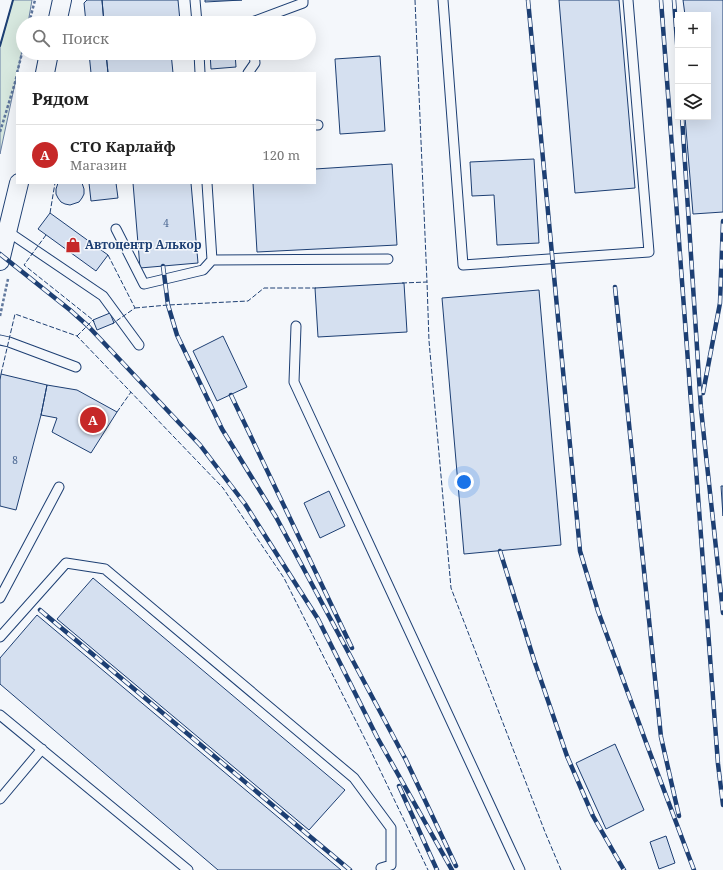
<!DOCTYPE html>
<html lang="ru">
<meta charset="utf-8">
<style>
:root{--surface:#fff;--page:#f6f6f6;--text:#222;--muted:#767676;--line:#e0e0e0;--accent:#c62828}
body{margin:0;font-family:"Noto Serif",serif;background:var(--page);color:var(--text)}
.controls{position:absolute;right:12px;top:12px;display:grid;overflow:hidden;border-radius:0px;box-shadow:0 4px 16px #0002}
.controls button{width:36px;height:36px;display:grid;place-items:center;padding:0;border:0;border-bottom:1px solid var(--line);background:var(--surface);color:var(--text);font:20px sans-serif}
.you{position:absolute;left:464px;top:482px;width:14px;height:14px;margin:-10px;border:3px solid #fff;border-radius:50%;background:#1a73e8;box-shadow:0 0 0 6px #1a73e833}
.badge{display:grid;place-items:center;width:26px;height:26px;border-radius:50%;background:var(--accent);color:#fff;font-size:13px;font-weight:700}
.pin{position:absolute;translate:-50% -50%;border:2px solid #fff;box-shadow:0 1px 4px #0006}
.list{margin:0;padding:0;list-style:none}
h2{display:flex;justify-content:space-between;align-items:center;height:52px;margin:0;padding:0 16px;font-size:17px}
h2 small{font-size:13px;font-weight:400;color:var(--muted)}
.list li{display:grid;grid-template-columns:26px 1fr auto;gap:12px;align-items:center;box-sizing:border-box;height:60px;padding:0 16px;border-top:1px solid var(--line)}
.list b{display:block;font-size:15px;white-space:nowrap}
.list p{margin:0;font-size:13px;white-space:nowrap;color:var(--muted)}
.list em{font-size:13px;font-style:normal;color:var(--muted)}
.icon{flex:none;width:22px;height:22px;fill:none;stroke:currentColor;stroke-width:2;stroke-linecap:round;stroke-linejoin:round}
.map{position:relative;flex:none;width:723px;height:870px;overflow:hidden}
.search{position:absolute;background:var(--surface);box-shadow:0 4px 16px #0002;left:16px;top:16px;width:300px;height:44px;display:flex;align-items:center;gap:10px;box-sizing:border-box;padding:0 14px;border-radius:22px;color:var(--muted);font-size:15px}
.panel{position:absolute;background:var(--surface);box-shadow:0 4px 16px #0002;left:16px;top:72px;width:300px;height:112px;border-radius:0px}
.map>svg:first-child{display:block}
.green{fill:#d7e8df;stroke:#687fa3}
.building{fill:#d5e0f0;stroke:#1d3f73}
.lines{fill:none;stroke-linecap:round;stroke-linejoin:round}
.service-casing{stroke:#1d3f73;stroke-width:11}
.minor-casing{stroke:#1d3f73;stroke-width:20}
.path{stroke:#5e769c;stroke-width:2.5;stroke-dasharray:3 2;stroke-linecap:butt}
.service{stroke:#f4f7fb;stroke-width:9}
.minor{stroke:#f4f7fb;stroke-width:18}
.rail-casing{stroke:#1d3f73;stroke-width:4.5}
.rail{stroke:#f4f7fb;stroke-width:3;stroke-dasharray:9;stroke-linecap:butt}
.fence{stroke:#1d3f73;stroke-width:1;stroke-dasharray:5 2;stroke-linecap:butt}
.wall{stroke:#1d3f73;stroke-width:2}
.labels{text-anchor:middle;stroke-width:3;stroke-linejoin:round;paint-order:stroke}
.number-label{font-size:10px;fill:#4b6792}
.poi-label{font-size:12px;font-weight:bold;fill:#1d3f73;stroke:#f4f7fb;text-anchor:start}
</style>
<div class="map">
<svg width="723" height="870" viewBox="0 0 723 870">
<rect width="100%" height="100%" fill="#f4f7fb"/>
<path class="green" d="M 13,0 L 32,0 L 28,23 L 23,23 L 23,46 L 0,154 L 0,46 Z"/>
<path class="building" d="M 87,0 L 102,0 L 104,23 L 86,23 L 84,3 Z
M 102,0 L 178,0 L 180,21 L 168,22 L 168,23 L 104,23 Z
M 205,0 L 242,0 L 205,2 Z
M 559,0 L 619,0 L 635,188 L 575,193 Z
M 683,0 L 723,0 L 723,212 L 693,214 L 685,117 L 708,117 L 708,15 L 685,15 Z
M 89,53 L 106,53 L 108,73 L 91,73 Z
M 106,53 L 171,53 L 173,73 L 108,73 Z
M 210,53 L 235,53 L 236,67 L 211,69 Z
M 380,56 L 385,131 L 340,134 L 335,59 Z
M 534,159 L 539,243 L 497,245 L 494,195 L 472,196 L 470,162 Z
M 392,164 L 397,245 L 257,252 L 253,183 L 315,183 L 315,169 Z
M 58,183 L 82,183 L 84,189 L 84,194 L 82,198 L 79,202 L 70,205 L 65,204 L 61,202 L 58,198 L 56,194 L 56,189 Z
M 89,183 L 116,183 L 118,198 L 91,201 Z
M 133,183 L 191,183 L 198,263 L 140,268 Z
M 50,213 L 108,255 L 96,271 L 38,229 Z
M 404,283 L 407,332 L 318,337 L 315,288 Z
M 539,290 L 561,545 L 464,554 L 442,298 Z
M 110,313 L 114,323 L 97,330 L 93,320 Z
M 223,336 L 247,387 L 217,401 L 193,351 Z
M 1,374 L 47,385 L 41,415 L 16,510 L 0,506 L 0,380 Z
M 47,385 L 77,390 L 117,412 L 91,453 L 52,432 L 57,418 L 41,415 Z
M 721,486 L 723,486 L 723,516 Z
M 329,491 L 345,526 L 320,538 L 304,503 Z
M 93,578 L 345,790 L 309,830 L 57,619 Z
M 37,615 L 341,870 L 218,870 L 0,684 L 0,658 Z
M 615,744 L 644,810 L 606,829 L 576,763 Z
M 666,836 L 675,863 L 659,869 L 650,842 Z"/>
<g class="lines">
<defs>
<path id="service" d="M 195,0 L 197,23
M 443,0 L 463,265 L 649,252 L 628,0
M 252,22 L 303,3 L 303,0
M 199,53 L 200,73
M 248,73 L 255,63 L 254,53
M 315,125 L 318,125
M 207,183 L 212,260 L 388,259
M 116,229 L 144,284 L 203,270 L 212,260
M 7,231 L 103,296 L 139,345
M 296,326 L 294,382 L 520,870
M 0,340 L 9,342 L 76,367
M 0,598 L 59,487
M 0,637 L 66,563 L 105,569 L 354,778 L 391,828 L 391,865 L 381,868
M 0,715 L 188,870
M 0,799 L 42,749"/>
<path id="minor" d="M 57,23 L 62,0
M 45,73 L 49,53
M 0,261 L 19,183"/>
</defs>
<use href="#service" class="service-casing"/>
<use href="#minor" class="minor-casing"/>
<path class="path" d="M 29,23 L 35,0
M 17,73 L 23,49
M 0,132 L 14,86 L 17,75
M 0,316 L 8,279"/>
<use href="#service" class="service"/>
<use href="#minor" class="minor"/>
<defs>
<path id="rail" d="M 528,0 L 580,551 L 598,611 L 647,745 L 694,870
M 661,0 L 718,764 L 723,805
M 674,0 L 678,56
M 682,117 L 701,409 L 723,613
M 0,254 L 70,310 L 88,326 L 200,445 L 245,504 L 318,619 L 377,737 L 452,870
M 163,266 L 168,305 L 177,335 L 222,429 L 276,517 L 407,762
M 615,287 L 661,737 L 679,816
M 703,393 L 720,303 L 723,221
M 231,395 L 352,648
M 500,551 L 534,660 L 567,756 L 593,816 L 624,870
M 40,610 L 350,870
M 405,758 L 456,866
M 399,786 L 437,870"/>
</defs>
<use href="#rail" class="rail-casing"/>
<use href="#rail" class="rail"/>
<path class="fence" d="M 415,0 L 427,282
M 50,213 L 55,183
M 46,235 L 24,265 L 93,320 L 94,322
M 108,255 L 135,308 L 112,324
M 402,283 L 427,282 L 429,341 L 451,588 L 545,832 L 561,870
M 135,308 L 168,305 L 248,301 L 264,288 L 316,288
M 77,336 L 93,320
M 1,374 L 15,314 L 77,336 L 223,488 L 284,578 L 368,745 L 428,870
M 117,412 L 131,392"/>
<path class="wall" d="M 0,46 L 13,0"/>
</g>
<defs>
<symbol id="shop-bare" viewBox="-9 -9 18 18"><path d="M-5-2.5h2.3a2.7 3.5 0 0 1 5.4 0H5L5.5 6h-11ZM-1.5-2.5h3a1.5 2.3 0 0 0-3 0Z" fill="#c62828" stroke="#f4f7fb" stroke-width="2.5" paint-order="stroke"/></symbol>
</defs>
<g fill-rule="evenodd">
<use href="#shop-bare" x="62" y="234" width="22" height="22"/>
</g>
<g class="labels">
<g class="number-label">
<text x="166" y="227">4</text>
<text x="15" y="464">8</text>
</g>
<g class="poi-label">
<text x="85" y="249">Автоцентр Алькор</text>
</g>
</g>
</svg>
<div class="controls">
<button>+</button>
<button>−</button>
<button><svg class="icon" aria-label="layers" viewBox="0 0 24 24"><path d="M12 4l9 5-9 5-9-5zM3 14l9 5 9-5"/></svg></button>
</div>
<div class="you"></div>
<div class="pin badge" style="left:93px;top:420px">A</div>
<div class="search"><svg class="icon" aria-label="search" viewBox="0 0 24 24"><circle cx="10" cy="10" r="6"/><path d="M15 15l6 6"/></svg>Поиск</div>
<section class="panel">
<h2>Рядом<small></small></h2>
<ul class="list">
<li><span class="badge">A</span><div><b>СТО Карлайф</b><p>Магазин</p></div><em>120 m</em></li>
</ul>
</section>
</div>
